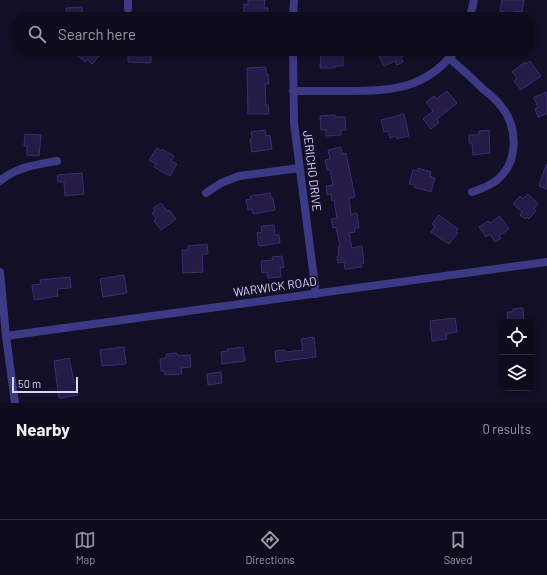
<!DOCTYPE html>
<style>
:root{--surface:#0e0b1c;--page:#1c1929;--text:#f1f3f6;--muted:#9b9ba3;--line:#2e2b3b;--accent:#8c9099}
body{margin:0;font-family:Barlow,sans-serif;background:var(--page);color:var(--text)}
.controls{position:absolute;right:12px;bottom:12px;display:grid;overflow:hidden;border-radius:8px;box-shadow:0 2px 6px #0003}
.controls button{width:36px;height:36px;display:grid;place-items:center;padding:0;border:0;border-bottom:1px solid var(--line);background:var(--surface);color:var(--text);font:20px sans-serif}
.scale{position:absolute;left:12px;bottom:10px;width:66px;box-sizing:border-box;padding-left:4px;border:2px solid #d9d4ff;border-top:0;font-size:11px;line-height:14px;white-space:nowrap;color:#d9d4ff;-webkit-text-stroke:3px #130f26;paint-order:stroke}
.list{margin:0;padding:0;list-style:none}
h2{display:flex;justify-content:space-between;align-items:center;height:52px;margin:0;padding:0 16px;font-size:17px}
h2 small{font-size:13px;font-weight:400;color:var(--muted)}
.icon{flex:none;width:22px;height:22px;fill:none;stroke:currentColor;stroke-width:2;stroke-linecap:round;stroke-linejoin:round}
.map{position:relative;flex:none;width:547px;height:403px;overflow:hidden}
.search{position:absolute;background:var(--surface);box-shadow:0 2px 6px #0003;left:12px;right:12px;top:12px;height:44px;display:flex;align-items:center;gap:10px;box-sizing:border-box;padding:0 14px;border-radius:16px;color:var(--muted);font-size:15px}
.sheet{height:116px;background:var(--surface)}
nav{display:flex;justify-content:space-around;align-items:center;box-sizing:border-box;height:56px;border-top:1px solid var(--line);background:var(--surface);font-size:11px;color:var(--muted)}
nav a{display:grid;justify-items:center;gap:2px}
nav .on{color:var(--accent)}
.map>svg:first-child{display:block}
.building{fill:#241b47;stroke:#3b2d73}
.lines{fill:none;stroke-linecap:round;stroke-linejoin:round}
.street{stroke:#3d3a85;stroke-width:8}
.labels{text-anchor:middle;stroke-width:4;stroke-linejoin:round;paint-order:stroke}
.street-label{font-size:12px;fill:#d9d4ff;stroke:#130f26}
</style>
<div class="map">
<svg width="547" height="403" viewBox="0 0 547 403">
<rect width="100%" height="100%" fill="#130f26"/>
<path class="building" d="M 248,0 L 265,0 L 264,8 L 268,8 L 267,17 L 243,17 L 244,4 L 248,5 Z
M 502,0 L 524,0 L 522,12 L 514,11 L 513,14 L 500,11 Z
M 82,7 L 83,17 L 67,17 L 66,8 Z
M 72,51 L 103,51 L 92,64 L 87,59 L 85,62 Z
M 128,51 L 151,51 L 151,63 L 128,62 Z
M 324,51 L 343,51 L 343,66 L 335,66 L 335,68 L 320,68 L 321,52 L 324,52 Z
M 380,51 L 414,51 L 401,57 L 403,62 L 397,65 L 395,61 L 384,66 L 379,56 L 381,55 Z
M 530,61 L 541,76 L 521,90 L 514,81 L 517,78 L 512,72 L 525,62 L 526,64 Z
M 266,67 L 266,74 L 268,74 L 269,84 L 265,84 L 266,105 L 268,105 L 269,114 L 248,114 L 247,68 Z
M 447,91 L 457,103 L 437,119 L 439,122 L 431,129 L 423,119 L 433,111 L 426,102 L 434,96 L 436,99 Z
M 547,92 L 547,114 L 538,117 L 535,109 L 538,108 L 534,97 Z
M 404,114 L 409,136 L 397,139 L 396,136 L 390,138 L 388,131 L 384,132 L 381,120 Z
M 335,115 L 335,117 L 345,117 L 346,130 L 341,130 L 341,135 L 326,136 L 326,130 L 321,130 L 320,116 Z
M 265,130 L 266,136 L 270,135 L 272,149 L 252,152 L 250,139 L 252,138 L 251,132 Z
M 489,130 L 490,153 L 473,155 L 472,143 L 469,143 L 469,135 L 479,135 L 479,131 Z
M 25,134 L 41,135 L 39,156 L 27,155 L 27,146 L 24,146 Z
M 341,147 L 342,154 L 346,153 L 355,197 L 349,198 L 351,214 L 357,213 L 359,228 L 354,228 L 355,232 L 349,233 L 352,248 L 362,246 L 364,263 L 361,264 L 362,267 L 345,269 L 344,262 L 338,263 L 337,256 L 339,256 L 338,247 L 340,247 L 336,227 L 333,228 L 331,219 L 337,218 L 334,200 L 332,201 L 331,194 L 327,195 L 326,186 L 333,185 L 330,170 L 327,170 L 325,160 L 330,159 L 328,150 Z
M 157,148 L 161,151 L 162,149 L 174,156 L 171,161 L 177,164 L 170,176 L 154,167 L 156,164 L 149,160 Z
M 546,165 L 547,165 L 547,189 L 539,186 Z
M 418,168 L 431,172 L 430,176 L 435,178 L 431,192 L 414,187 L 415,185 L 409,184 L 413,170 L 418,171 Z
M 82,173 L 84,194 L 65,196 L 64,182 L 58,182 L 57,175 Z
M 270,193 L 271,198 L 273,198 L 275,210 L 253,214 L 252,209 L 248,210 L 246,200 L 251,199 L 250,196 Z
M 528,194 L 538,204 L 534,209 L 536,211 L 529,219 L 527,217 L 525,219 L 520,215 L 522,212 L 513,204 L 520,196 L 523,199 Z
M 161,203 L 167,211 L 169,210 L 176,219 L 161,230 L 154,221 L 156,218 L 152,213 L 155,211 L 153,208 Z
M 439,215 L 458,229 L 456,232 L 458,233 L 449,244 L 431,232 L 435,226 L 432,224 Z
M 500,216 L 509,229 L 499,236 L 501,238 L 495,242 L 490,234 L 486,237 L 479,227 L 488,221 L 490,223 Z
M 274,225 L 275,235 L 279,235 L 280,243 L 259,246 L 257,233 L 262,232 L 261,226 Z
M 207,244 L 208,254 L 202,254 L 203,272 L 183,273 L 182,250 L 188,250 L 188,246 Z
M 282,256 L 284,267 L 280,268 L 281,277 L 268,278 L 267,272 L 262,273 L 261,261 L 273,260 L 272,257 Z
M 124,275 L 127,293 L 103,297 L 100,279 Z
M 70,277 L 71,288 L 57,289 L 58,296 L 34,300 L 32,285 L 41,284 L 40,280 Z
M 523,308 L 524,322 L 508,322 L 507,312 L 513,312 L 513,309 Z
M 455,318 L 457,332 L 446,334 L 447,339 L 432,341 L 430,321 Z
M 314,337 L 316,357 L 276,362 L 275,351 L 285,350 L 286,352 L 303,350 L 301,339 Z
M 124,347 L 126,364 L 102,366 L 100,350 Z
M 243,347 L 245,361 L 222,364 L 221,352 L 228,351 L 227,349 Z
M 177,353 L 178,356 L 190,355 L 191,367 L 181,368 L 182,374 L 165,375 L 164,371 L 161,371 L 160,359 L 166,358 L 166,354 Z
M 69,358 L 74,382 L 76,382 L 78,395 L 59,398 L 54,361 Z
M 221,372 L 222,383 L 208,385 L 207,374 Z"/>
<g class="lines">
<path class="street" d="M 128,0 L 128,9
M 293,17 L 294,0
M 470,17 L 474,0
M 293,51 L 294,123 L 316,294
M 449,58 C 461,68 472,78 483,89 C 489,94 496,99 501,106 C 518,127 519,162 497,180 C 490,186 481,189 472,192
M 293,91 C 311,91 330,91 348,91 C 392,91 426,89 455,51
M 0,181 C 16,167 36,165 57,161
M 206,193 L 221,183 L 239,176 L 299,168
M 0,272 L 6,336 L 15,403
M 6,336 L 547,262"/>
</g>
<g class="labels">
<g class="street-label">
<text transform="translate(312 171) rotate(83)" y="4">JERICHO DRIVE</text>
<text transform="translate(275 287) rotate(-8)" y="4">WARWICK ROAD</text>
</g>
</g>
</svg>
<div class="controls">
<button><svg class="icon" aria-label="locate" viewBox="0 0 24 24"><circle cx="12" cy="12" r="6"/><path d="M12 2v4M12 18v4M2 12h4M18 12h4"/></svg></button>
<button><svg class="icon" aria-label="layers" viewBox="0 0 24 24"><path d="M12 4l9 5-9 5-9-5zM3 14l9 5 9-5"/></svg></button>
</div>
<div class="scale">50 m</div>
<div class="search"><svg class="icon" aria-label="search" viewBox="0 0 24 24"><circle cx="10" cy="10" r="6"/><path d="M15 15l6 6"/></svg>Search here</div>
</div>
<section class="sheet">
<h2>Nearby<small>0 results</small></h2>
<ul class="list">
</ul>
</section>
<nav>
<a class="on"><svg class="icon" aria-label="map" viewBox="0 0 24 24"><path d="M3 6l6-2 6 2 6-2v14l-6 2-6-2-6 2zM9 4v14M15 6v14"/></svg>Map</a>
<a><svg class="icon" aria-label="directions" viewBox="0 0 24 24"><path d="M12 3l9 9-9 9-9-9zM9 14v-3h6M13 9l2 2-2 2"/></svg>Directions</a>
<a><svg class="icon" aria-label="saved" viewBox="0 0 24 24"><path d="M7 4h10v16l-5-4-5 4z"/></svg>Saved</a>
</nav>
